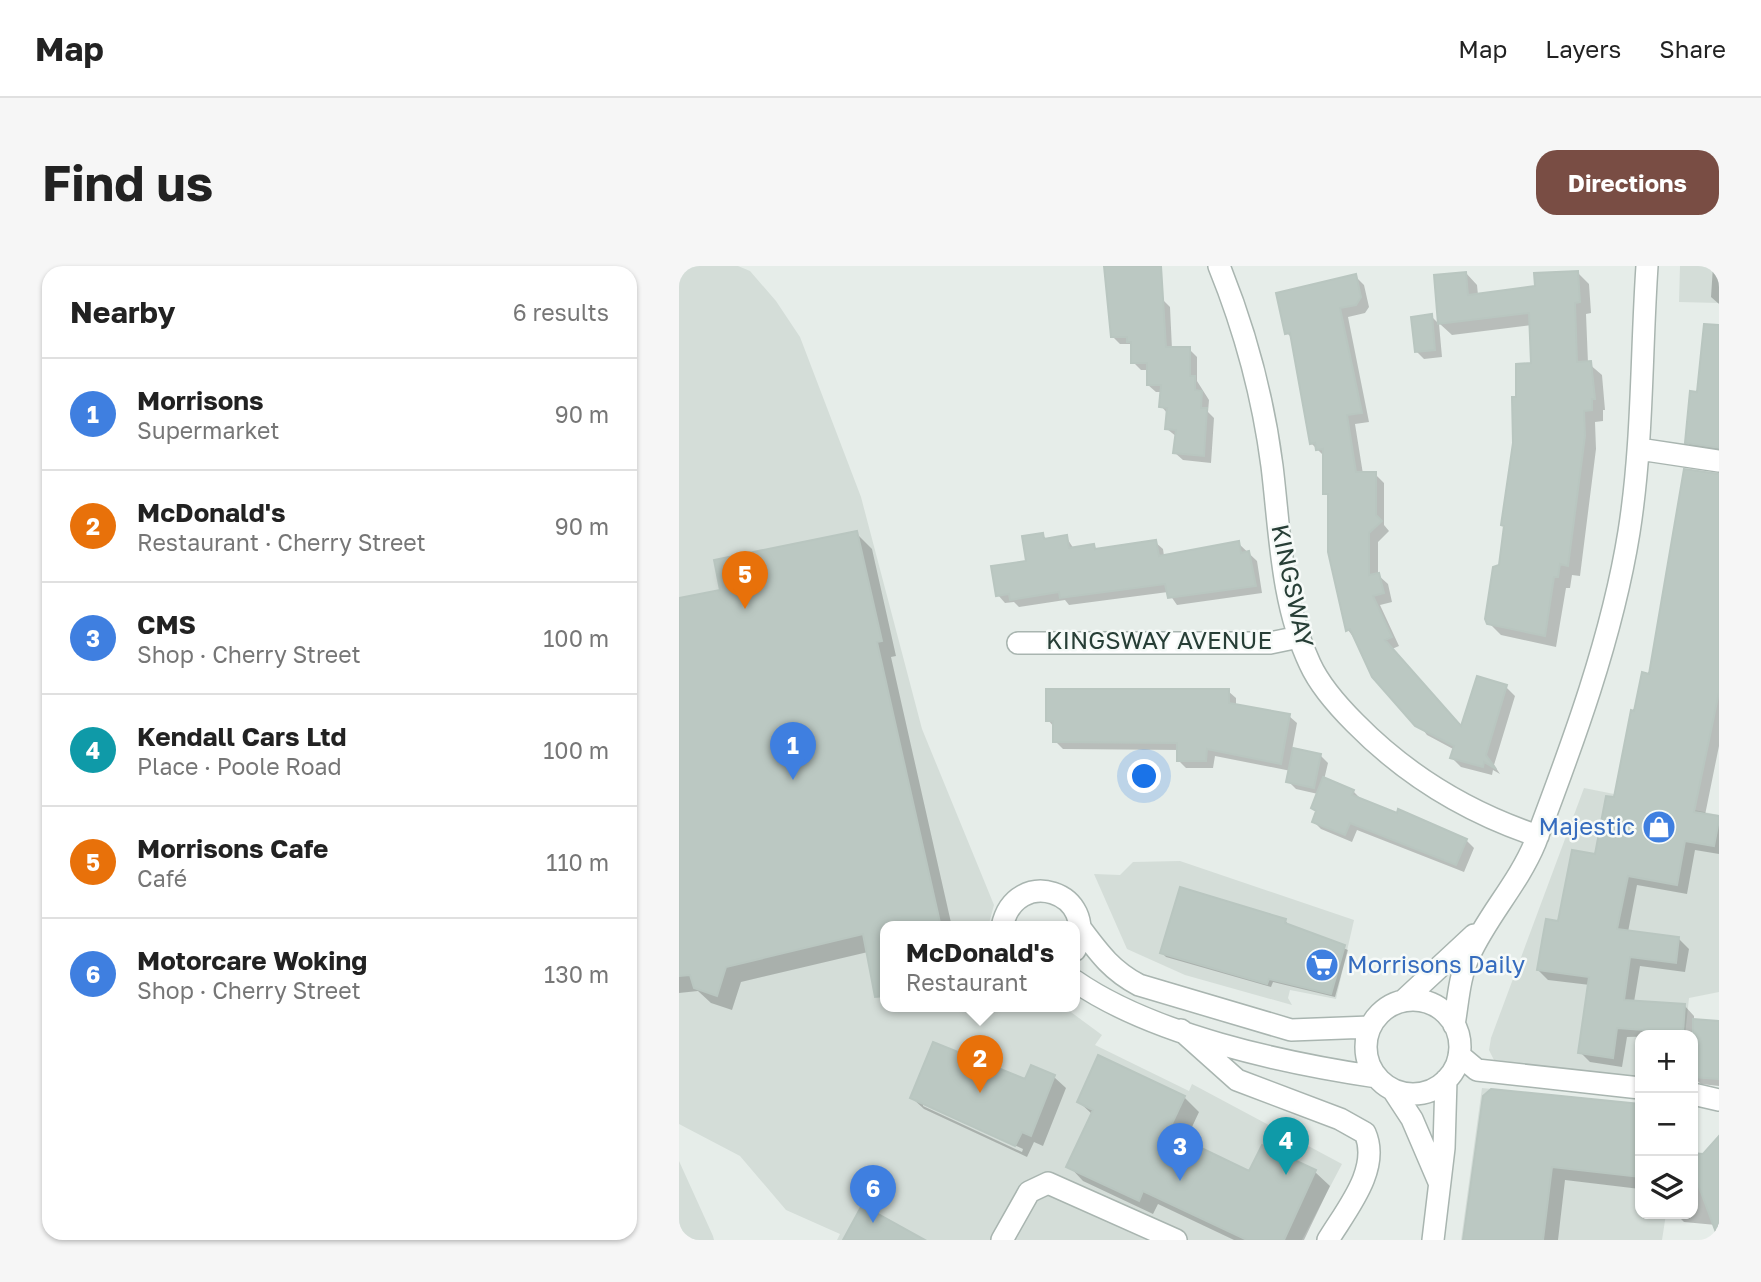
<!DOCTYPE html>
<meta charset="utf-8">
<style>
:root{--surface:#fff;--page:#f6f6f6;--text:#222;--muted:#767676;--line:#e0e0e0;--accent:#794d44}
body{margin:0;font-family:"Golos Text",sans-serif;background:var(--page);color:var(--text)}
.controls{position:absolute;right:21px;bottom:21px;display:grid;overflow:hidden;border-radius:14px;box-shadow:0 2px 5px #0004}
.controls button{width:63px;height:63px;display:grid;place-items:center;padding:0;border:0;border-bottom:2px solid var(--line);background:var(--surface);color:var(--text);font:35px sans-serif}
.you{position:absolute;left:466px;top:511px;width:24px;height:24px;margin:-18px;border:5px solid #fff;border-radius:50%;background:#1a73e8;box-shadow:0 0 0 10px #1a73e833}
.badge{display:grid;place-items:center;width:46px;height:46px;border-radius:50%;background:var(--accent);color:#fff;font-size:23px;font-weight:700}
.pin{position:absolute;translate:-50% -58px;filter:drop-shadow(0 2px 4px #0008)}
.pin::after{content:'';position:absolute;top:37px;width:24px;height:21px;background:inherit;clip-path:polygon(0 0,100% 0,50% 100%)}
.popup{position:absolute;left:201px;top:655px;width:200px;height:91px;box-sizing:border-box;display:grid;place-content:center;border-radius:14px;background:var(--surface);filter:drop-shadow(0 2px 5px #0005);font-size:23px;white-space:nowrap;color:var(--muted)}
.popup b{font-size:26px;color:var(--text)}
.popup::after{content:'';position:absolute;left:50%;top:100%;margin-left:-14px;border:14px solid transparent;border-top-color:var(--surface)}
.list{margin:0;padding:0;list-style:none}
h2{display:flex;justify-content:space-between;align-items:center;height:91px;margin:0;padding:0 28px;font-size:30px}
h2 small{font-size:23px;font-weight:400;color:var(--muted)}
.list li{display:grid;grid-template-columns:46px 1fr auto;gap:21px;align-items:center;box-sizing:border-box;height:112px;padding:0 28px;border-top:2px solid var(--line)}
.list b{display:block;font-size:26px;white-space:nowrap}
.list p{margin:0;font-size:23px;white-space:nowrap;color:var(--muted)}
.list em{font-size:23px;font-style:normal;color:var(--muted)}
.icon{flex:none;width:38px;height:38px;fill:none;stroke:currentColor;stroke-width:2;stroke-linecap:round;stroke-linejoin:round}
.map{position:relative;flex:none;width:1040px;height:974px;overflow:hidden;border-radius:21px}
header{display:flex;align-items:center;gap:42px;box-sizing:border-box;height:98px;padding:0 35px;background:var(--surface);border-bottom:2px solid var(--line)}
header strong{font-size:33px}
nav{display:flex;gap:38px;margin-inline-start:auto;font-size:24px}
.intro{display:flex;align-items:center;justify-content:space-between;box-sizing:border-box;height:168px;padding:0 42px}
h1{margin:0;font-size:49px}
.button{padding:18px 32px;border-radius:21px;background:var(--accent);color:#fff;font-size:24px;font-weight:700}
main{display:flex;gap:42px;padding:0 42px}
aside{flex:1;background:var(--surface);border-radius:21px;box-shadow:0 2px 5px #0004}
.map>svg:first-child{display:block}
.built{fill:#d4ddd8}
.shadow{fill:#0003;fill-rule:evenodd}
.building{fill:#bbc8c2;stroke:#b9c6c0;stroke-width:2}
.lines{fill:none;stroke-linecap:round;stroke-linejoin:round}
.street-casing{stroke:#a9b5b0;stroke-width:24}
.street{stroke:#fff;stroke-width:21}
.labels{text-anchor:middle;stroke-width:5;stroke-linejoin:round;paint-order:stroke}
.street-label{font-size:24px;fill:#273e36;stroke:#f6faf8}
.shop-label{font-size:24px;fill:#366cbe;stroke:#f6faf8;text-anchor:end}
</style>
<header>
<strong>Map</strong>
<nav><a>Map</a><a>Layers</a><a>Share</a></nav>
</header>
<div class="intro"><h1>Find us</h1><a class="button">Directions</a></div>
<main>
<aside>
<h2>Nearby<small>6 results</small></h2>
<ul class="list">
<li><span class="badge" style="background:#3f7fe0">1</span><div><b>Morrisons</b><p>Supermarket</p></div><em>90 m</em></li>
<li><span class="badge" style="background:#e8710a">2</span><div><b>McDonald's</b><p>Restaurant · Cherry Street</p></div><em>90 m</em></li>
<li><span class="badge" style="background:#3f7fe0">3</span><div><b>CMS</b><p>Shop · Cherry Street</p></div><em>100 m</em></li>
<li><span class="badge" style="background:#0f9aa8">4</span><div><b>Kendall Cars Ltd</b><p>Place · Poole Road</p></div><em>100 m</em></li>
<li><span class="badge" style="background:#e8710a">5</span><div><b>Morrisons Cafe</b><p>Café</p></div><em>110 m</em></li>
<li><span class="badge" style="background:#3f7fe0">6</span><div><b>Motorcare Woking</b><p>Shop · Cherry Street</p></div><em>130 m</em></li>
</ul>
</aside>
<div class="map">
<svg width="1040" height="974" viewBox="0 0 1040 974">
<rect width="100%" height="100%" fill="#e6ede9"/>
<path class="built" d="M 0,0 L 59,0 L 71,5 L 97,35 L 121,71 L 182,231 L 243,463 L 315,639 L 309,661 L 206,661 L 206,741 L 385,741 L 423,769 L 416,779 L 510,825 L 513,818 L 663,898 L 623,974 L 158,974 L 161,968 L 107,944 L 61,890 L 0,858 Z
M 1001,0 L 1040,0 L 1040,37 L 1000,36 Z
M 905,522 L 1040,549 L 1040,726 L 1010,732 L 1006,769 L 961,769 L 961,811 L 815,794 L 810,784 L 812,772 Z
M 501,595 L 675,654 L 657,733 L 611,724 L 609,732 L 613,739 L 506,709 L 448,683 L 415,608 L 441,609 L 454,596 Z
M 803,822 L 961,838 L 961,948 L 987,948 L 983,974 L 782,974 Z
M 0,895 L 34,970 L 35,974 L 0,974 Z"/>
<path class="shadow" d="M 1034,0 L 1040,0 L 1040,38 L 1032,31 Z
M 898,6 L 910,18 L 912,47 L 907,48 L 909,97 L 923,109 L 926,144 L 924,144 L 924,155 L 916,156 L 917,183 L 901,310 L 893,309 L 891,322 L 887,322 L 877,381 L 822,369 L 810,357 L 821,300 L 839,133 L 854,99 L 853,59 L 773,69 L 761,58 L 787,7 L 798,19 L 799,29 L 858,22 Z
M 676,10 L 685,19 L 690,41 L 686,47 L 669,51 L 690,156 L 676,158 L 684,208 L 696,208 L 705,217 L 705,259 L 710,265 L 699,276 L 699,309 L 709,318 L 713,336 L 701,339 L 720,380 L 713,383 L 783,463 L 827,421 L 836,430 L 815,499 L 821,508 L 814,504 L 813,509 L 782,501 L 773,492 L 776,484 L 748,469 L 669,364 L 651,232 L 646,227 L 646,191 L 632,177 L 614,73 L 608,67 Z
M 483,33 L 491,41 L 493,83 L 510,83 L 518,91 L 518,115 L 530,134 L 529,146 L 535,152 L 532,197 L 504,194 L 496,187 L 498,171 L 488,163 L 489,148 L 482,140 L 483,126 L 477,126 L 469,119 L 470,104 L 462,104 L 454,96 L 452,78 L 441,78 L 434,71 Z
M 752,50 L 760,58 L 763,91 L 745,93 L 737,85 Z
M 1040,95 L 1040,190 L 1018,186 L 1008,176 L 1020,127 Z
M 1040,210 L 1040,480 L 1026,549 L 1040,552 L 1040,588 L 1016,584 L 1008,628 L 958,619 L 949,666 L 1000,673 L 1010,683 L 1006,706 L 961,700 L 955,736 L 1005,739 L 1015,750 L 1015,755 L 1040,757 L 1040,820 L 1022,818 L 1014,811 L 1014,769 L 948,771 L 943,801 L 911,796 L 901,786 L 911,719 L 869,714 L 859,704 L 918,590 L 937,533 L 956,447 Z
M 177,267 L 193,283 L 217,390 L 212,391 L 273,661 L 206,661 L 206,724 L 194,711 L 189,686 L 62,716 L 53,744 L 32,737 L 19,725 L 0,727 L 0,334 L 43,326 Z
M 363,269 L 369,274 L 387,271 L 395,283 L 414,280 L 419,285 L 476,276 L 484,283 L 485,290 L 559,277 L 578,295 L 583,327 L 498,339 L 489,326 L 390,339 L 386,334 L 340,341 L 335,336 L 326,337 L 319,329 L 349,296 Z
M 549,425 L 557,432 L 557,440 L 610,450 L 618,457 L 613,484 L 641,489 L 649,497 L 645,514 L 675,526 L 682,533 L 787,574 L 795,582 L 785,606 L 678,564 L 673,576 L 642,563 L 635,556 L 638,546 L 634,542 L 639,528 L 617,523 L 609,515 L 612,505 L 536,490 L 534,502 L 507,502 L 499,494 L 500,484 L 384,483 L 376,475 L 375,461 L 369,454 Z
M 606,654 L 610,660 L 669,684 L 656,731 L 594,716 L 592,721 L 487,691 L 483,687 Z
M 353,802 L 375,811 L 387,822 L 364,880 L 355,876 L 348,891 L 245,843 L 233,832 L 347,815 ZM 244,836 L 344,883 L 343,886 L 244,840 Z
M 812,825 L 961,840 L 961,923 L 886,914 L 879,974 L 785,974 Z
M 505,831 L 520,846 L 506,876 L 571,907 L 583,882 L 636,906 L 651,920 L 625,974 L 555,974 L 479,938 L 474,948 L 404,915 L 390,900 L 414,849 L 400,836 Z
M 1040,876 L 1040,968 L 1037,959 L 1005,956 L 997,948 L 1014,948 L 1014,888 L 1024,889 Z"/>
<path class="building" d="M 425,0 L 482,0 L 487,81 L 511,81 L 511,110 L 516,110 L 516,124 L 523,125 L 522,142 L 528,142 L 525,190 L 494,187 L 497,164 L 486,163 L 488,142 L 480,141 L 482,119 L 468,119 L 468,97 L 452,97 L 452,76 L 448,76 L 448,71 L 432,71 Z
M 899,5 L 901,36 L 896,37 L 898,96 L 912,95 L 916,133 L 913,133 L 913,144 L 905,145 L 906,170 L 889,300 L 881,298 L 879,311 L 875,311 L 866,370 L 808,358 L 806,353 L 814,301 L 820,299 L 825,260 L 822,259 L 834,177 L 833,131 L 837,131 L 837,98 L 852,97 L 850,47 L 759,58 L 755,9 L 787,6 L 789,29 L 856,20 L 855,7 Z
M 677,8 L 682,31 L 677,39 L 661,42 L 683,147 L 668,149 L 677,206 L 697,206 L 697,249 L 703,255 L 690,267 L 690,309 L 700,307 L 705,327 L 694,330 L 713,371 L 706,374 L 782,460 L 798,410 L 828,419 L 807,489 L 817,503 L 805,496 L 804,501 L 771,492 L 775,480 L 736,460 L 693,411 L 671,363 L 667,365 L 649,286 L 649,228 L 644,228 L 644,183 L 637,184 L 636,177 L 631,178 L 611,67 L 606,68 L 597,27 Z
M 753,48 L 756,84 L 736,86 L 732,51 Z
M 1025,58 L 1040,59 L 1040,182 L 1006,177 L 1011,125 L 1018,126 Z
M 1005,203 L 1040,208 L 1040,426 L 1015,546 L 1040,550 L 1040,554 L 1035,580 L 1006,575 L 998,619 L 949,610 L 938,663 L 1000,671 L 997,697 L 951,691 L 945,734 L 1006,738 L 1004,767 L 938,762 L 934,792 L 899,787 L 910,711 L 858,704 L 863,675 L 867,653 L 879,655 L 893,584 L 916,588 L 927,530 L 935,531 L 952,444 L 955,445 L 963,406 L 970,408 Z
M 178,265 L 203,375 L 198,376 L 262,661 L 206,661 L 206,730 L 196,731 L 184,668 L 47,701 L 38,730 L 15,722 L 11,709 L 0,710 L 0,332 L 41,324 L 35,294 Z
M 364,267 L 365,273 L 388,269 L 390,282 L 415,278 L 416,283 L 477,274 L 480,290 L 560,275 L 562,287 L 570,285 L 577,320 L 489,332 L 486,318 L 381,332 L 380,326 L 331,334 L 330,328 L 317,330 L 312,300 L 347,295 L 343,270 Z
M 367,423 L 550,423 L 550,437 L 611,448 L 602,498 L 528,483 L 527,495 L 498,495 L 498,477 L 374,476 L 374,455 L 367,455 Z
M 614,482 L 642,488 L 635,522 L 607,516 Z
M 644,511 L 675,524 L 673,529 L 718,547 L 719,543 L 788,573 L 777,599 L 671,557 L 666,569 L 633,556 L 637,545 L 632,542 Z
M 501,621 L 607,653 L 606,657 L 666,679 L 652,728 L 590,713 L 588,718 L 481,687 Z
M 1014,753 L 1040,755 L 1040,813 L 1014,811 Z
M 254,776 L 346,813 L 352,799 L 376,809 L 352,870 L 343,866 L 336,880 L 231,832 Z
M 419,789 L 506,830 L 489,866 L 570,905 L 583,879 L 637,904 L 605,974 L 568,974 L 464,925 L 460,935 L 387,901 L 414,844 L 398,836 Z
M 812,823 L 961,838 L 961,911 L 873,901 L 864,974 L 784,974 L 804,830 Z
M 1040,870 L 1040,968 L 1038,969 L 1014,905 L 1014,887 L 1024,888 Z
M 183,939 L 246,974 L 164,974 Z"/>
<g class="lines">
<defs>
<path id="street" d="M 540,0 C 566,64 584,131 593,200 C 601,265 602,337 631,398 C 641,420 658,439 676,457 C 728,510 787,546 859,570
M 960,183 L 1040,195
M 339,377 L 591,377 L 620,371
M 323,661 C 336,598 422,626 396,684
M 402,663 C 420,687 433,705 460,719 L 612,764 L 691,761
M 396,715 C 474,769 604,797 698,811
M687 781a47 47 0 1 1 94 0a47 47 0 1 1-94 0Z
M 724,735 L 795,669
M 775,759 C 779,736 780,711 790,690 C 808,650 839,618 856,577 C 894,477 933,372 950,266 C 964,177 962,89 968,0
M 502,764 L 558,814 L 661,853 L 686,867 C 702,903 667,944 649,974
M 780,789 L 798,804 L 961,822
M 714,824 L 733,853 L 760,916
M 1014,828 L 1040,834
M 323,974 L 350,926 L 369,917 L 497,974
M 754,974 L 765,882 L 767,814"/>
</defs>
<use href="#street" class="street-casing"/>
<use href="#street" class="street"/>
</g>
<defs>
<symbol id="shop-disc" viewBox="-11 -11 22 22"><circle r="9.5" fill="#3f7fe0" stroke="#f6faf8"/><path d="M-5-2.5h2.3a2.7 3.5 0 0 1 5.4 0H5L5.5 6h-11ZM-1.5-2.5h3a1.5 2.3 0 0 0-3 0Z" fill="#fff"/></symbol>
<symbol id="supermarket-disc" viewBox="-11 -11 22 22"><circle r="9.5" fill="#3f7fe0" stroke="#f6faf8"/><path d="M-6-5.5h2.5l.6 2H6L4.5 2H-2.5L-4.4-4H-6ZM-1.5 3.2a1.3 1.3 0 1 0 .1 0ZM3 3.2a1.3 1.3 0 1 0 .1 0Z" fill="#fff"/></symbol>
</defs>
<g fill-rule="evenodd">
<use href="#shop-disc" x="961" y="542" width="38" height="38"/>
<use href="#supermarket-disc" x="624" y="680" width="38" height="38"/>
</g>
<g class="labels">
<g class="street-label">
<text transform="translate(613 320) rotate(78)" y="8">KINGSWAY</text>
<text x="480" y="383">KINGSWAY AVENUE</text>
</g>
<g class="shop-label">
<text x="956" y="569">Majestic</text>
<text x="668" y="707" text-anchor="start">Morrisons Daily</text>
</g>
</g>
</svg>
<div class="controls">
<button>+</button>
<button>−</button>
<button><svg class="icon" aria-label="layers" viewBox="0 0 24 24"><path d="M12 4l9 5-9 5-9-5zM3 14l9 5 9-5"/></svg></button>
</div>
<div class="you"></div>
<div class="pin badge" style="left:114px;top:514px;background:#3f7fe0">1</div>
<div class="pin badge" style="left:301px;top:827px;background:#e8710a">2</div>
<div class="popup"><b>McDonald's</b>Restaurant</div>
<div class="pin badge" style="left:501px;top:915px;background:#3f7fe0">3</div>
<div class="pin badge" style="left:607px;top:909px;background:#0f9aa8">4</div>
<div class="pin badge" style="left:66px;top:343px;background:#e8710a">5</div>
<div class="pin badge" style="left:194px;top:957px;background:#3f7fe0">6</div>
</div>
</main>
